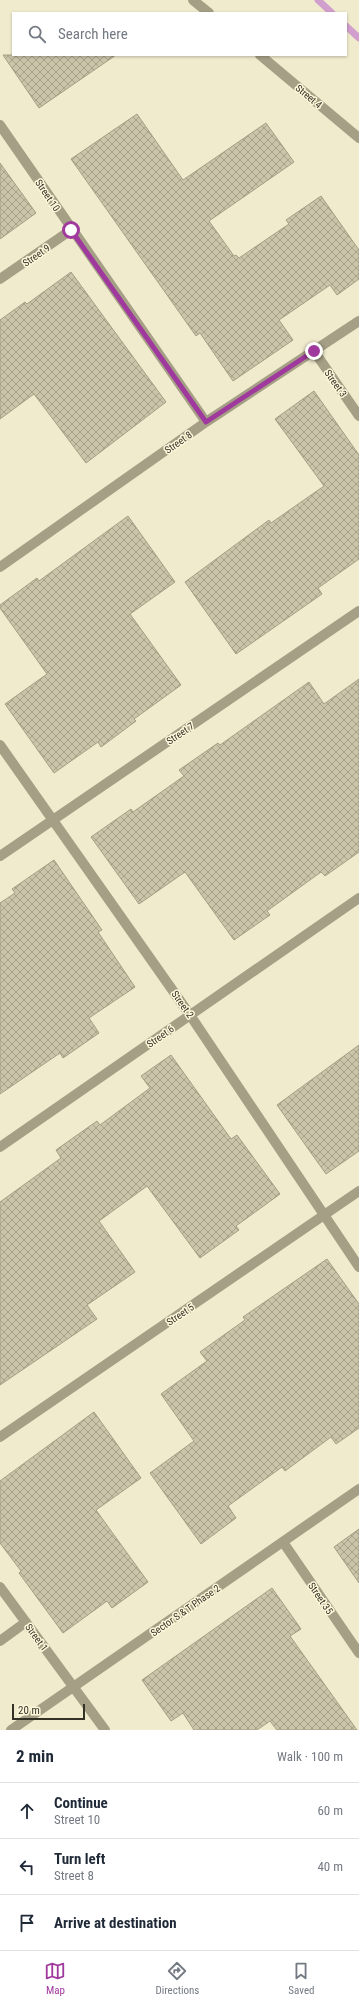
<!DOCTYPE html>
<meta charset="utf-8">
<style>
:root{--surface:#fff;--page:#f2f2f3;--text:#1f2937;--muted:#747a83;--line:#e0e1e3;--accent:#a0399d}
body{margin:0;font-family:"Roboto Condensed",sans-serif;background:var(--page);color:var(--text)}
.scale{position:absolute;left:12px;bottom:10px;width:73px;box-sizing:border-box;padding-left:4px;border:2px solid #343227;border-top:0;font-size:11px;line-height:14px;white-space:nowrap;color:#343227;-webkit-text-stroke:3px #fef8db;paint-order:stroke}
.stop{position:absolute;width:12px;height:12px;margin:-9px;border:3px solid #a0399d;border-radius:50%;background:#fff}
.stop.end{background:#a0399d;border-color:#fff;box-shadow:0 1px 4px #0008}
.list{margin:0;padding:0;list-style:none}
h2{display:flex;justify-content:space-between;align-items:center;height:52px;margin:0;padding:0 16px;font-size:17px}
h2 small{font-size:13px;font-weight:400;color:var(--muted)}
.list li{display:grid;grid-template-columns:26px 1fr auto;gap:12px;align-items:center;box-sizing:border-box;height:56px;padding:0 16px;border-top:1px solid var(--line)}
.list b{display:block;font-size:15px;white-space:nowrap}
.list p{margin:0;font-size:13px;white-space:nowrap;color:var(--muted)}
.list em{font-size:13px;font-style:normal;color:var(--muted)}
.icon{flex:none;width:22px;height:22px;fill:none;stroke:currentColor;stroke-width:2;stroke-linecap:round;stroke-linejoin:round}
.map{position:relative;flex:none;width:359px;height:1730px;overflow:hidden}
.search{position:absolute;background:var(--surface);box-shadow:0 1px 3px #0004;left:12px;right:12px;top:12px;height:44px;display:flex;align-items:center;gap:10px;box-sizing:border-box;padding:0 14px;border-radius:0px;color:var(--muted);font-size:15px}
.sheet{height:220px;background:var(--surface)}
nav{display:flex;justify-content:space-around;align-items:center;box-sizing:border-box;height:56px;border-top:1px solid var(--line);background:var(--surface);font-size:11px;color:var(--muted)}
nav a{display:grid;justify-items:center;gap:2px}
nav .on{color:var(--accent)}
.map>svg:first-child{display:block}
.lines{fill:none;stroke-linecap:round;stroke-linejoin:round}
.stream{stroke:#d19fcd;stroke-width:7}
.building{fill:url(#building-cross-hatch);stroke:#a49f84}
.minor{stroke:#a5a085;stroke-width:10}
.route{stroke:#a0399d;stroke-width:5}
.labels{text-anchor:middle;stroke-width:3;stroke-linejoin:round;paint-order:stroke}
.street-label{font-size:10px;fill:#343227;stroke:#fef8db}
</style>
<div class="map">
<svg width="359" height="1730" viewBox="0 0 359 1730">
<defs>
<pattern id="building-cross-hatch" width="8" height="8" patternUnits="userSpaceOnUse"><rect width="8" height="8" fill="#cac5a9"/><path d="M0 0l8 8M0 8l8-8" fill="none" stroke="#a5a18a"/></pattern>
</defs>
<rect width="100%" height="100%" fill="#f1ebce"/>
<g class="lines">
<path class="stream" d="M 318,0 L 332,13
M 346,26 L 359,38"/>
</g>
<path class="building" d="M 3,55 L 116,55 L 39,108 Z
M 137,114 L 183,180 L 266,123 L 294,162 L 209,221 L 234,256 L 236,255 L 239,258 L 289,224 L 286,220 L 321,196 L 359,250 L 359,279 L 337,295 L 330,285 L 279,320 L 293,340 L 233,381 L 200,333 L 196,336 L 71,159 Z
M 0,163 L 36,213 L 0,239 Z
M 71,272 L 166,402 L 86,463 L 34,394 L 0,419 L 0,320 L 25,302 L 27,304 Z
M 314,391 L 359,455 L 359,559 L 318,588 L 322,594 L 236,654 L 185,582 L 269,520 L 271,523 L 324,486 L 275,419 Z
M 128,516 L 175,582 L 130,614 L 181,685 L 134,719 L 136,721 L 101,747 L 98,742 L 54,773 L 5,704 L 47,674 L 0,608 L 0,605 L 37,578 L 39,581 Z
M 359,679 L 359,852 L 325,876 L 321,872 L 267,911 L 270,915 L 234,940 L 185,872 L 139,904 L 91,837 L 131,809 L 133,812 L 184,776 L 179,770 L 218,743 L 220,745 L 309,682 L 324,704 Z
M 54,860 L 102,930 L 98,932 L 135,987 L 89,1018 L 99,1033 L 63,1058 L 60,1053 L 0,1094 L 0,903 L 15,893 L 12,889 Z
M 359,1045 L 359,1151 L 326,1174 L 277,1105 Z
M 171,1055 L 231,1139 L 237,1135 L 280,1194 L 236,1226 L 239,1230 L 200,1258 L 147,1186 L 99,1221 L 135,1272 L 87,1305 L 97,1319 L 0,1385 L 0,1202 L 61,1158 L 56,1150 L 97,1121 L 100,1125 L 150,1088 L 141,1076 Z
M 327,1259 L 359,1304 L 359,1428 L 336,1444 L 331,1437 L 285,1471 L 282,1467 L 228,1506 L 236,1518 L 201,1544 L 150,1473 L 194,1441 L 161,1394 L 207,1361 L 200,1352 L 245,1320 L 243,1317 Z
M 94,1412 L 141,1478 L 96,1510 L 148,1582 L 112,1608 L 107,1601 L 63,1633 L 19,1573 L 21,1571 L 0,1543 L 0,1481 Z
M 359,1529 L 359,1583 L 334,1547 Z
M 272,1588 L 301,1629 L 290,1636 L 357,1730 L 277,1730 L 270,1721 L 257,1730 L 194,1730 L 183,1713 L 171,1721 L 142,1680 Z"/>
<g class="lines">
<path class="minor" d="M 193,0 L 209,13
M 260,55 L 359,138
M 0,125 L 206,422
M 0,279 L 71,230
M 314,351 L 359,416
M 0,567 L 206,422 L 359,321
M 0,745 L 190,1015 L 359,1267
M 0,856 L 359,611
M 0,1147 L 359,898
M 0,1437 L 359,1191
M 283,1542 L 359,1653
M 0,1587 L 105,1730
M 0,1641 L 26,1622
M 11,1730 L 359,1489"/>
</g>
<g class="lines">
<path class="route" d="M 71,230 L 206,422 L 314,351"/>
</g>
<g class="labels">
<g class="street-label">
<text transform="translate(309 96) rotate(40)" y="4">Street 4</text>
<text transform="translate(48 195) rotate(56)" y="4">Street 10</text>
<text transform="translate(36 255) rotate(-35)" y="4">Street 9</text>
<text transform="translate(336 383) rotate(55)" y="4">Street 3</text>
<text transform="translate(178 442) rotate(-35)" y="4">Street 8</text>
<text transform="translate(180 733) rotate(-34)" y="4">Street 7</text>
<text transform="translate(183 1004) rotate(55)" y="4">Street 2</text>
<text transform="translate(160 1036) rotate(-35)" y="4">Street 6</text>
<text transform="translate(180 1314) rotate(-34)" y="4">Street 5</text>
<text transform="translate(321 1598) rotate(56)" y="4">Street 35</text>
<text transform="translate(185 1610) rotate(-35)" y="4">Sector S &amp; T Phase 2</text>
<text transform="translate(37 1637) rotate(54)" y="4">Street 1</text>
</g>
</g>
</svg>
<div class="scale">20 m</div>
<div class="stop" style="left:71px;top:230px"></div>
<div class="stop end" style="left:314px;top:351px"></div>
<div class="search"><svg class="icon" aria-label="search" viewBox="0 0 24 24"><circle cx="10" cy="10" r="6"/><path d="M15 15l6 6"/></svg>Search here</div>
</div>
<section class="sheet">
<h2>2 min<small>Walk · 100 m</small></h2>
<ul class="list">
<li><svg class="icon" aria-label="ahead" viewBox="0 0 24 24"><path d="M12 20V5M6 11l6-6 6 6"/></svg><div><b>Continue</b><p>Street 10</p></div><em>60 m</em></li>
<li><svg class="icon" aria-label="left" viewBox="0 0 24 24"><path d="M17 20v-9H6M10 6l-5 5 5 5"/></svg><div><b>Turn left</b><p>Street 8</p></div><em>40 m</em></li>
<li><svg class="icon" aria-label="arrive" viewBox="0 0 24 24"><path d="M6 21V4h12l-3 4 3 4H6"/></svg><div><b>Arrive at destination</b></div></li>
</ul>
</section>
<nav>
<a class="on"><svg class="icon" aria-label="map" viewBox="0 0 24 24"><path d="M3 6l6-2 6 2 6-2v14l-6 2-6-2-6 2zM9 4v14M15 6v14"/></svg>Map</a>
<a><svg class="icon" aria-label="directions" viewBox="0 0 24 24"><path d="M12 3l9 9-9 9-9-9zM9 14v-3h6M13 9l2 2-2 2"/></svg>Directions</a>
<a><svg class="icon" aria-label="saved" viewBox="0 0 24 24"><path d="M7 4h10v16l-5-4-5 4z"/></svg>Saved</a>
</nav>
